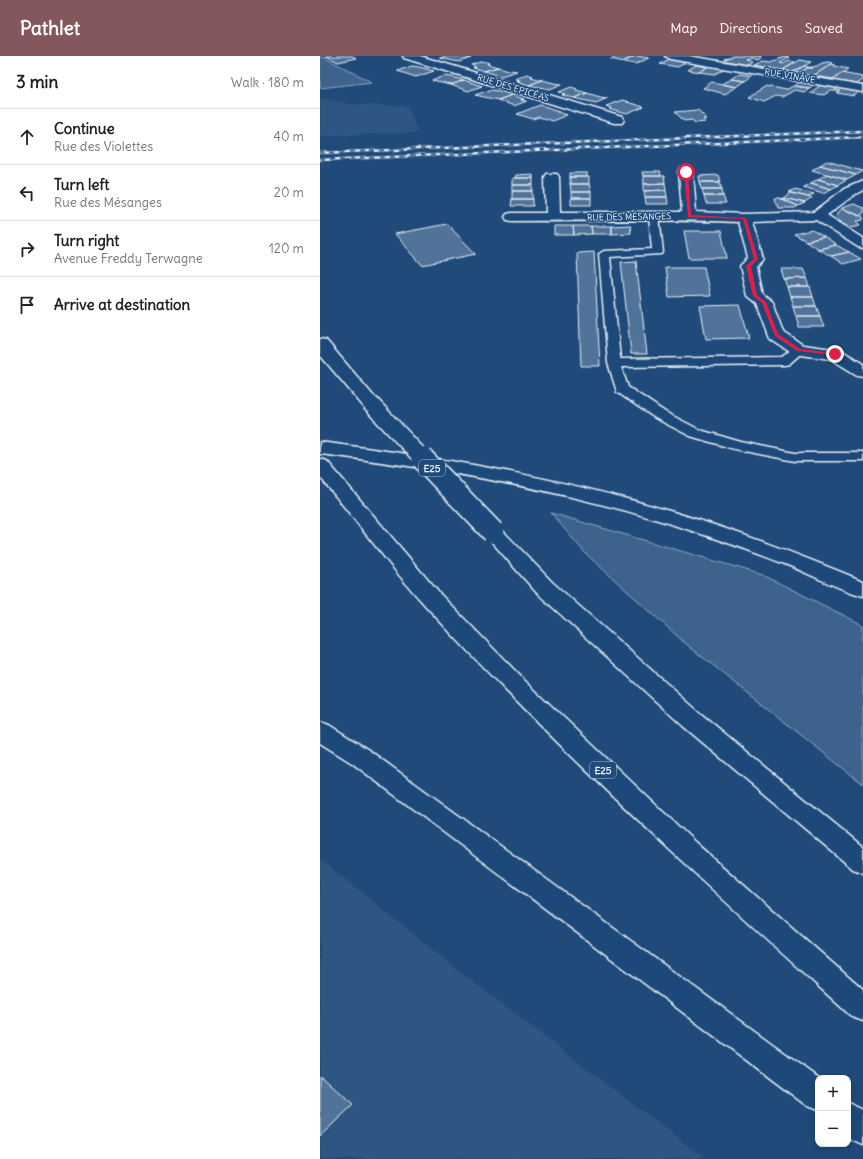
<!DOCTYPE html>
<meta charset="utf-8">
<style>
:root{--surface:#fff;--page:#f2f2f2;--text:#202124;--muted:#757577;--line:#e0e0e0;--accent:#84575d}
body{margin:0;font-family:Delius,sans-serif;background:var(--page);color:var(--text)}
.controls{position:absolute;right:12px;bottom:12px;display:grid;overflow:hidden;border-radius:8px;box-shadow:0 2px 6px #0003}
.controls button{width:36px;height:36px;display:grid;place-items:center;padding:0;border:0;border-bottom:1px solid var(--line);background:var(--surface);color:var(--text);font:20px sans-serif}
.stop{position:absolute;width:12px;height:12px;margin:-9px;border:3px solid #e11d48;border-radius:50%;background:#fff}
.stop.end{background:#e11d48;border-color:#fff;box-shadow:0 1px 4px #0008}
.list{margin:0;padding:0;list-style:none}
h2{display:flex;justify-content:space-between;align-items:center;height:52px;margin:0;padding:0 16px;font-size:17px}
h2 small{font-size:13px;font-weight:400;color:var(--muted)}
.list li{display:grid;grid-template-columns:26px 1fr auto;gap:12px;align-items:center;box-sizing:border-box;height:56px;padding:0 16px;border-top:1px solid var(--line)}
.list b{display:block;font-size:15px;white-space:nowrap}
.list p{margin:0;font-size:13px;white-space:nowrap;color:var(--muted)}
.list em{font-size:13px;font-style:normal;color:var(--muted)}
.icon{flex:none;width:22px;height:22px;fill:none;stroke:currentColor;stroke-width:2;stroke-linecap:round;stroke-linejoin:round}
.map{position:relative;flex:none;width:543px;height:1103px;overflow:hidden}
header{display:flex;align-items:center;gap:24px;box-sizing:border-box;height:56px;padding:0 20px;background:var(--accent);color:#fff}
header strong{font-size:19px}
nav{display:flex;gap:22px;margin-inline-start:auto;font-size:14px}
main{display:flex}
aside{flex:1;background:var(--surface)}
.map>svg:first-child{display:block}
.built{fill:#2e5683}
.green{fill:#3c628c;stroke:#92aac2}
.building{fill:#517399;stroke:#e8f1f8}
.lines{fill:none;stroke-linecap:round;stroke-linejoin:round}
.service-casing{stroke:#e8f1f8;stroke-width:3}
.minor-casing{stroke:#e8f1f8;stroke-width:3}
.motorway-casing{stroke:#e8f1f8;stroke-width:3}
.service{fill:#1f4a7a;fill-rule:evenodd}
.minor{fill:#1f4a7a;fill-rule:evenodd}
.motorway{fill:#1f4a7a;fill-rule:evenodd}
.rail-casing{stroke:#e8f1f8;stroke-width:2.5}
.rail{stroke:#1f4a7a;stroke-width:1.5;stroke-dasharray:5;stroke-linecap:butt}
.motorway-bridge-far1-casing{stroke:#e8f1f8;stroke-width:19;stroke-linecap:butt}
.motorway-bridge-casing{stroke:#e8f1f8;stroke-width:25;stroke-linecap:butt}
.motorway-bridge-far1{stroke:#1f4a7a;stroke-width:16}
.motorway-bridge{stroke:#1f4a7a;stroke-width:22}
.route{fill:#e11d48}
.labels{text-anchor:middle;stroke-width:3;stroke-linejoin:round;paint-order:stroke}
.far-street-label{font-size:9px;fill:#e8f1f8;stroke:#1f4a7a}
.shield{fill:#1f4a7a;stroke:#acbfd2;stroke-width:1}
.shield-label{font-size:10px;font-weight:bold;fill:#e8f1f8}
</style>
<header>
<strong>Pathlet</strong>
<nav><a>Map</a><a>Directions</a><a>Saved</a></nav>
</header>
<main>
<aside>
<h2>3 min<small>Walk · 180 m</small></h2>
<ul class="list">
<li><svg class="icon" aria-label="ahead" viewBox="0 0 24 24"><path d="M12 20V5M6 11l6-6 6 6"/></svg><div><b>Continue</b><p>Rue des Violettes</p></div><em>40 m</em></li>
<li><svg class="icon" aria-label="left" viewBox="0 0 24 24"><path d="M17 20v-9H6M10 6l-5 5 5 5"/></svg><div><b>Turn left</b><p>Rue des Mésanges</p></div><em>20 m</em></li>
<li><svg class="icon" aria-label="right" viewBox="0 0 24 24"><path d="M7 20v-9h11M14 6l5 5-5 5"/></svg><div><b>Turn right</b><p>Avenue Freddy Terwagne</p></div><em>120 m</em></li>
<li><svg class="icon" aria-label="arrive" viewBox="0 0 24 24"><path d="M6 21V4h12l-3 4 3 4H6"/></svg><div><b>Arrive at destination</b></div></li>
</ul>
</aside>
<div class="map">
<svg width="543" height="1103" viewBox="0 0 543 1103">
<rect width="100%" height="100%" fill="#1f4a7a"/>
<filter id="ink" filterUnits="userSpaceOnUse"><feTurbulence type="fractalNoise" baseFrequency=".025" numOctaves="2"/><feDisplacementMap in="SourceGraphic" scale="8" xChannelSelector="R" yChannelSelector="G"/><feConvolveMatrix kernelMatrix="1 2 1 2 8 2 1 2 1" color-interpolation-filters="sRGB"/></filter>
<g filter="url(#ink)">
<path class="built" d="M 0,42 L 29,48 L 88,50 L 98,77 L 0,80 Z
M 0,803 L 134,911 L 385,1103 L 0,1103 Z"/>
<path class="green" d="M 0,1 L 3,1 L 52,26 L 0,32 Z
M 231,457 L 443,519 L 543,569 L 543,728 L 366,588 L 265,497 Z"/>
<path class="building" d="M 6,0 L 33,0 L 36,2 L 18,6 Z
M 126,0 L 145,0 L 151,2 L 139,6 L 120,2 Z
M 298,0 L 315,0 L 303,6 L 291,3 Z
M 315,0 L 316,0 L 329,2 L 316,8 L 303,6 Z
M 413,0 L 438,0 L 442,1 L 438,4 L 432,2 L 426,4 L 433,6 L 428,9 L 406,5 L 404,3 Z
M 465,1 L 469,2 L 460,7 L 463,8 L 469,5 L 475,6 L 463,14 L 434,9 L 443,5 L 451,6 Z
M 349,3 L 366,6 L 358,11 L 340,8 Z
M 480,4 L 491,6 L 473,16 L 463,14 Z
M 163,5 L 169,7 L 167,8 L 178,11 L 164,15 L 153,12 L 156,11 L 151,9 Z
M 508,6 L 513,7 L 493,20 L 480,17 L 487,12 L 497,10 L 502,7 Z
M 512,8 L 515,9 L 514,10 L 528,13 L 514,23 L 493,20 Z
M 376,9 L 387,11 L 380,16 L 368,14 Z
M 92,10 L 99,11 L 114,15 L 96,21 L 77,15 Z
M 389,10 L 405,12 L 395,18 L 380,16 Z
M 484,10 L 493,12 L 487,12 L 480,17 L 473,16 Z
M 178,11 L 189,14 L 197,15 L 181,20 L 164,15 Z
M 521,17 L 543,21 L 543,24 L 537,28 L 512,24 Z
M 207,18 L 213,20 L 211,21 L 222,24 L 209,29 L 197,25 L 200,24 L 195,23 Z
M 419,18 L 432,20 L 425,25 L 412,23 Z
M 124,20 L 132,21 L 144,24 L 131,29 L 112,25 Z
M 412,23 L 425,25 L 417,31 L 402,28 Z
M 144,24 L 162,30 L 148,35 L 131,29 Z
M 222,24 L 234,27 L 242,28 L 230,33 L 209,29 Z
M 481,24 L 496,27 L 489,32 L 475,30 Z
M 392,26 L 417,31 L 405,38 L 383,32 Z
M 502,28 L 519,30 L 515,35 L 510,35 L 504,39 L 490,37 Z
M 447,30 L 466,34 L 473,30 L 489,32 L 484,36 L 475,34 L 462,41 L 456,40 L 444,46 L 429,41 Z
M 251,31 L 257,33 L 256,34 L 267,37 L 254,42 L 242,39 L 245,38 L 239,36 Z
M 517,32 L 525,33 L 526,32 L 541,34 L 534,40 L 517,37 L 520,35 L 515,35 Z
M 170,34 L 179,35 L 192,39 L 178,44 L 155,39 Z
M 267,37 L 280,41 L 288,42 L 276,47 L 254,42 Z
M 192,39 L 204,43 L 201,44 L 207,45 L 194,50 L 178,44 Z
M 302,44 L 309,46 L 307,46 L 324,51 L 307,58 L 289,53 L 292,52 L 286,50 Z
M 220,49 L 240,55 L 238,56 L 247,59 L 232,65 L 219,61 L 213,63 L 197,58 Z
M 378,54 L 387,63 L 383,63 L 386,66 L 375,67 L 372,64 L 364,65 L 355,56 Z
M 507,105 L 542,115 L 536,119 L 500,109 Z
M 500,109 L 536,119 L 527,124 L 492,114 Z
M 322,116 L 340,116 L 341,120 L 323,120 Z
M 250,117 L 267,117 L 267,121 L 250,121 Z
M 213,118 L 213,122 L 195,122 L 196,119 Z
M 507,118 L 527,124 L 518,129 L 498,123 Z
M 398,119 L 400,126 L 380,126 L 379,120 Z
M 323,120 L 344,120 L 345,127 L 324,128 Z
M 250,121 L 269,121 L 269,128 L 250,128 Z
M 192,122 L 213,122 L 213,129 L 192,129 Z
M 498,123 L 518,129 L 511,133 L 491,127 Z
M 380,126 L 400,126 L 402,133 L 382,133 Z
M 345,127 L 346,134 L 324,135 L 324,128 Z
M 491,127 L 511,133 L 503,137 L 483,131 Z
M 250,128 L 269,128 L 271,136 L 251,136 Z
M 192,129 L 213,129 L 213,135 L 192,135 Z
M 382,133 L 402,133 L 403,140 L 384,140 Z
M 475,133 L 494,138 L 488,141 L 469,136 Z
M 346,134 L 347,141 L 325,141 L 324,135 Z
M 192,135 L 213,135 L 213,143 L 192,143 Z
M 251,136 L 271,136 L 271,142 L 251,142 Z
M 471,137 L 492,142 L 485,147 L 464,142 Z
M 384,140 L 403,140 L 406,148 L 386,148 Z
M 325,141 L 347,141 L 348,148 L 326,148 Z
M 251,142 L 271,142 L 271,149 L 251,149 Z
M 455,142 L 460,142 L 478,150 L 475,152 L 458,152 Z
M 464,142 L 485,147 L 478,150 L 461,143 Z
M 192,143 L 213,143 L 213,150 L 191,150 Z
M 534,148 L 543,152 L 543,158 L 539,160 L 522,152 Z
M 522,152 L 543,161 L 543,164 L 537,165 L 541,169 L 530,171 L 521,166 L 516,160 Z
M 127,168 L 156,198 L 102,209 L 75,178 Z
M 310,169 L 311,177 L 292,178 L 292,170 Z
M 234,170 L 253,170 L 254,179 L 234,179 Z
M 253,170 L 271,170 L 272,178 L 254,179 Z
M 271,170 L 292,170 L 292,178 L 272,178 Z
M 492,174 L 504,181 L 486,185 L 474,178 Z
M 364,175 L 401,175 L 407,202 L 369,202 Z
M 504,181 L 516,189 L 498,193 L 486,185 Z
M 516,189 L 529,196 L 511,200 L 498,193 Z
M 274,196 L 280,310 L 261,310 L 257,197 Z
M 529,196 L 541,203 L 523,208 L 511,200 Z
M 316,205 L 327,298 L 311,298 L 301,206 Z
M 345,211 L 384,211 L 390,240 L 349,241 Z
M 461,213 L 483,213 L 487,222 L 464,223 Z
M 487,222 L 490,231 L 467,231 L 464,223 Z
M 467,231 L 490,231 L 493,241 L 470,241 Z
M 470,241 L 493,241 L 496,250 L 473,250 Z
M 420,249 L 429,282 L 386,283 L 380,250 Z
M 473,250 L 496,250 L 500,260 L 476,260 Z
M 476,260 L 500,260 L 504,271 L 479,271 Z
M 0,1019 L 33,1049 L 0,1080 Z"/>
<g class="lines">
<defs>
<path id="service" d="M 334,157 L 339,160 L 343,196 L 342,198 L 290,201 L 300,303 L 462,301 L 475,291 L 483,291 L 485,294 L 469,308 L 465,309 L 301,311 L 308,331 L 345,356 L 380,374 L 421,386 L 475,397 L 543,397 L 543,405 L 475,405 L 414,393 L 370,380 L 335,362 L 297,336 L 288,307 L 279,198 L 284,195 L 332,193 L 329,160 Z"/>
<path id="minor" d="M 83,0 L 100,0 L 302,61 L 304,64 L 302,67 L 294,67 L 84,2 Z
M 345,0 L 369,0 L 543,30 L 543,36 L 350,3 Z
M 366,112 L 371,113 L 373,116 L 376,156 L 424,158 L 494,156 L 524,133 L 543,125 L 543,134 L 534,139 L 507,159 L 543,182 L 543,192 L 538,191 L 496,164 L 432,166 L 443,203 L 436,211 L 442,238 L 452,246 L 463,276 L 483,289 L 521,294 L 543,308 L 543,320 L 537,319 L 511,303 L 473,298 L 450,283 L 437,248 L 427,240 L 420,210 L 428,202 L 418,166 C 343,163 267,165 192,165 L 187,164 L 185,161 L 187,158 L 192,157 L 226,157 L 225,121 L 227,118 L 237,118 L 239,121 L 240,156 L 362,156 L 359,116 L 361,113 Z"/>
<path id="motorway" d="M 0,283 L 6,284 L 56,343 L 59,347 L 56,351 L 50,352 L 44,351 L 0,299 Z
M 0,386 C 119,401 237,421 353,456 C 417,475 480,499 543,525 L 543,540 C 518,533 494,520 470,510 C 427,493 383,478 338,464 C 228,431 114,412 0,398 Z
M 0,403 L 7,405 L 119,537 L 204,624 L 378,789 L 543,934 L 543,965 L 532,961 C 386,828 238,695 104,548 C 68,508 35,463 0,421 Z
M 173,470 L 180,472 L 232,526 L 381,658 L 543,791 L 543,817 L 533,813 L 363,670 L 216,536 L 163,476 L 166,472 Z
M 0,666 L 9,669 L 50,695 L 499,1022 L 498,1054 L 487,1050 L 32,707 L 0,687 Z
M 528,1047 L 543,1054 L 543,1089 L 528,1082 Z"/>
</defs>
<use href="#service" class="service-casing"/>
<use href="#minor" class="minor-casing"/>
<use href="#motorway" class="motorway-casing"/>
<use href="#service" class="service"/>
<use href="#minor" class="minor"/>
<use href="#motorway" class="motorway"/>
<defs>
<path id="rail" d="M 0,97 L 543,75
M 0,104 L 543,81"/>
</defs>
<use href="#rail" class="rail-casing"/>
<use href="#rail" class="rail"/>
<defs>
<path id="motorway-bridge-far1" d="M 50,347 L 103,403"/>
<path id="motorway-bridge" d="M 102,402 L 173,476"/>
</defs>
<use href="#motorway-bridge-far1" class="motorway-bridge-far1-casing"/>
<use href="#motorway-bridge" class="motorway-bridge-casing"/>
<use href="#motorway-bridge-far1" class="motorway-bridge-far1"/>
<use href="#motorway-bridge" class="motorway-bridge"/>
</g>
</g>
<path class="route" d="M 366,114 L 368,116 L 371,159 L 426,162 L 438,203 L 431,210 L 437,239 L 446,246 L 458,278 L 480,293 L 515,297 L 517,298 L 516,299 L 477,295 L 455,280 L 442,247 L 433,240 L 426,210 L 434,203 L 423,163 L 368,161 L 364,116 Z"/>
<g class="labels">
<g class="far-street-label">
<text transform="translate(470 20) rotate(10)" y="3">RUE VINÂVE</text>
<text transform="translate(193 32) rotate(17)" y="3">RUE DES EPICÉAS</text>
<text transform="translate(309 161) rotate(-1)" y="3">RUE DES MÉSANGES</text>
</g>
<g class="shield">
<rect x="99" y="404" width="26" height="16" rx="3"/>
<rect x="270" y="706" width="26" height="16" rx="3"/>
</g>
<g class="shield-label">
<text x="112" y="416">E25</text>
<text x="283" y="718">E25</text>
</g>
</g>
</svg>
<div class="controls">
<button>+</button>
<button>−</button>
</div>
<div class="stop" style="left:366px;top:116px"></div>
<div class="stop end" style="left:515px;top:298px"></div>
</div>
</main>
